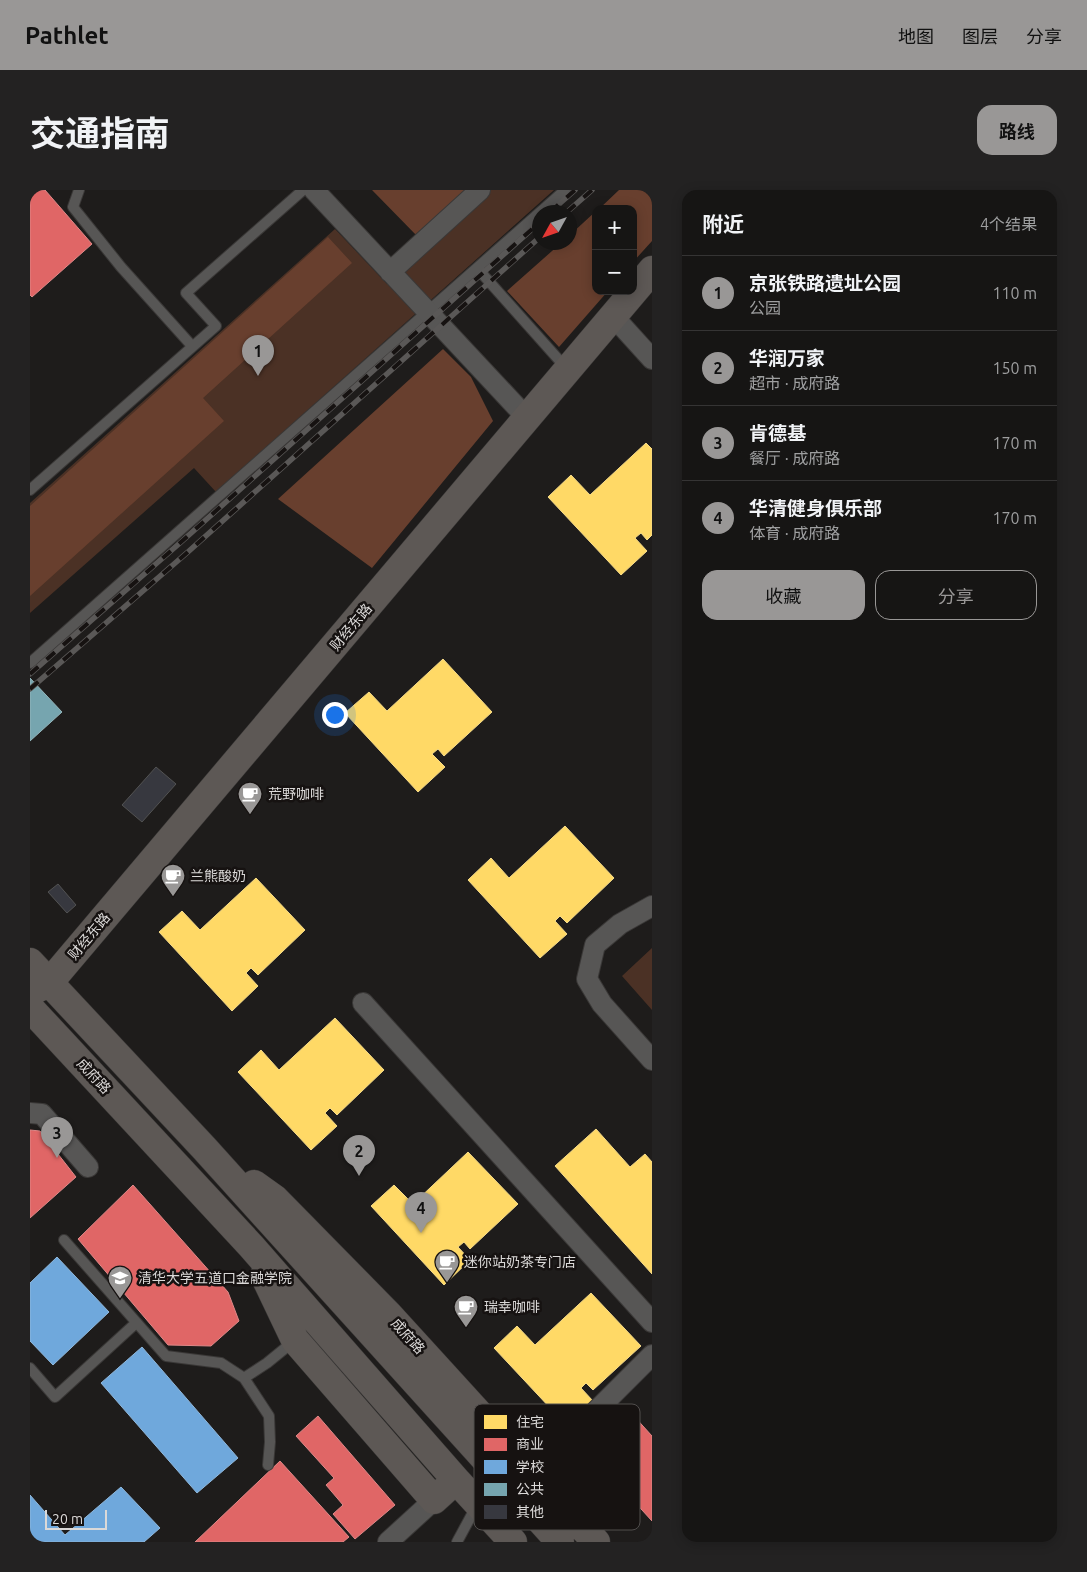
<!DOCTYPE html>
<html lang="zh">
<meta charset="utf-8">
<style>
:root{--surface:#161514;--page:#232222;--text:#f1f3f6;--muted:#9e9fa0;--line:#353434;--accent:#999796}
body{margin:0;font-family:Ubuntu,"Noto Sans SC",sans-serif;background:var(--page);color:var(--text)}
.controls{position:absolute;right:15px;top:15px;display:grid;overflow:hidden;border-radius:10px;box-shadow:0 2px 12px #0003}
.controls button{width:45px;height:45px;display:grid;place-items:center;padding:0;border:0;border-bottom:1px solid var(--line);background:var(--surface);color:var(--text);font:25px sans-serif}
.compass{position:absolute;left:502px;top:15px;width:45px;height:45px;border-radius:50%;background:var(--surface);box-shadow:0 2px 12px #0003;rotate:230deg}
.scale{position:absolute;left:15px;bottom:12px;width:62px;box-sizing:border-box;padding-left:5px;border:2px solid #dbd9d8;border-top:0;font-size:14px;line-height:18px;white-space:nowrap;color:#dbd9d8;-webkit-text-stroke:4px #161211;paint-order:stroke}
.you{position:absolute;left:304px;top:524px;width:18px;height:18px;margin:-12px;border:4px solid #fff;border-radius:50%;background:#1a73e8;box-shadow:0 0 0 8px #1a73e833}
.badge{display:grid;place-items:center;width:32px;height:32px;border-radius:50%;background:var(--accent);color:#111;font-size:16px;font-weight:700}
.pin{position:absolute;translate:-50% -41px;filter:drop-shadow(0 1px 2px #0008)}
.pin::after{content:'';position:absolute;top:26px;width:18px;height:15px;background:inherit;clip-path:polygon(0 0,100% 0,50% 100%)}
.list{margin:0;padding:0;list-style:none}
h2{display:flex;justify-content:space-between;align-items:center;height:65px;margin:0;padding:0 20px;font-size:21px}
h2 small{font-size:16px;font-weight:400;color:var(--muted)}
.list li{display:grid;grid-template-columns:32px 1fr auto;gap:15px;align-items:center;box-sizing:border-box;height:75px;padding:0 20px;border-top:1px solid var(--line)}
.list b{display:block;font-size:19px;white-space:nowrap}
.list p{margin:0;font-size:16px;white-space:nowrap;color:var(--muted)}
.list em{font-size:16px;font-style:normal;color:var(--muted)}
.actions{display:flex;gap:10px;padding:15px 20px}
.actions a{flex:1;padding:11px 0;border:1px solid var(--accent);border-radius:15px;text-align:center;font-size:18px;color:var(--accent)}
.actions .main{background:var(--accent);color:#111}
.map{position:relative;flex:none;width:622px;height:1352px;overflow:hidden;border-radius:15px}
header{display:flex;align-items:center;gap:30px;box-sizing:border-box;height:70px;padding:0 25px;background:var(--accent);color:#111}
header strong{font-size:24px}
nav{display:flex;gap:28px;margin-inline-start:auto;font-size:18px}
.intro{display:flex;align-items:center;justify-content:space-between;box-sizing:border-box;height:120px;padding:0 30px}
h1{margin:0;font-size:35px}
.button{padding:12px 22px;border-radius:15px;background:var(--accent);color:#111;font-size:18px;font-weight:700}
main{display:flex;gap:30px;padding:0 30px}
aside{flex:1;background:var(--surface);border-radius:15px;box-shadow:0 2px 12px #0003}
.map>svg:first-child{display:block}
.green{fill:#4b3125}
.forest{fill:#683f2e}
.homes{fill:#ffd966;stroke:#f4d988}
.shops{fill:#e06666;stroke:#de8888}
.schools{fill:#6fa8dc;stroke:#8fb7db}
.public{fill:#76a5af;stroke:#94b5bb}
.building{fill:#37383f;stroke:#525252}
.lines{fill:none;stroke-linecap:round;stroke-linejoin:round}
.lane-casing{stroke:#3a3837;stroke-width:12}
.street-casing{stroke:#3a3837;stroke-width:22}
.secondary-casing{stroke:#3a3837;stroke-width:29}
.lane{stroke:#575655;stroke-width:10}
.street{stroke:#575655;stroke-width:20}
.secondary{stroke:#5d5855;stroke-width:28}
.rail-casing{stroke:#5a5857;stroke-width:5.5}
.rail{stroke:#161211;stroke-width:4;stroke-dasharray:11;stroke-linecap:butt}
.labels{text-anchor:middle;stroke-width:5;stroke-linejoin:round;paint-order:stroke}
.street-label{font-size:14px;fill:#dbd9d8;stroke:#161211}
.poi-label{font-size:14px;fill:#dbd9d8;stroke:#161211;text-anchor:start}
.key{fill:#161211;stroke:#514e4d;stroke-width:1}
.key-label{font-size:14px;fill:#dbd9d8}
</style>
<header>
<strong>Pathlet</strong>
<nav><a>地图</a><a>图层</a><a>分享</a></nav>
</header>
<div class="intro"><h1>交通指南</h1><a class="button">路线</a></div>
<main>
<div class="map">
<svg width="622" height="1352" viewBox="0 0 622 1352">
<rect width="100%" height="100%" fill="#1e1c1b"/>
<path class="green" d="M 461,0 L 524,0 L 186,302 L 164,278 L 0,423 L 0,313 L 305,39 L 357,94 Z
M 622,758 L 622,820 L 592,786 Z"/>
<path class="forest" d="M 342,0 L 436,0 L 387,46 Z
M 589,0 L 622,0 L 622,51 L 603,72 L 603,19 L 569,19 Z
M 566,21 L 566,101 L 578,101 L 529,157 L 477,101 L 531,53 L 540,52 L 540,45 Z
M 298,47 L 322,73 L 173,208 L 194,231 L 0,406 L 0,316 Z
M 413,159 L 441,187 L 463,231 L 342,378 L 248,309 Z"/>
<path class="homes" d="M 616,253 L 622,259 L 622,345 L 617,350 L 611,343 L 605,348 L 617,361 L 591,385 L 518,307 L 541,285 L 560,305 Z
M 413,469 L 462,522 L 414,566 L 408,559 L 402,564 L 415,577 L 388,602 L 315,523 L 339,502 L 357,521 Z
M 535,636 L 584,688 L 537,733 L 530,726 L 525,731 L 537,744 L 510,768 L 438,690 L 461,668 L 479,688 Z
M 226,688 L 275,740 L 228,785 L 221,778 L 216,783 L 228,796 L 202,821 L 129,742 L 152,721 L 170,740 Z
M 305,828 L 354,880 L 307,925 L 300,918 L 295,923 L 307,936 L 281,960 L 208,882 L 231,860 L 249,880 Z
M 566,939 L 600,977 L 615,964 L 622,972 L 622,1084 L 525,976 Z
M 438,962 L 488,1014 L 440,1059 L 434,1052 L 428,1057 L 440,1070 L 414,1095 L 341,1016 L 364,995 L 383,1014 Z
M 561,1103 L 611,1156 L 563,1200 L 556,1193 L 551,1198 L 563,1211 L 537,1236 L 464,1158 L 487,1136 L 505,1155 Z"/>
<path class="shops" d="M 0,0 L 15,0 L 62,54 L 2,107 L 0,105 Z
M 0,940 L 10,941 L 46,987 L 0,1028 Z
M 103,995 L 198,1102 L 209,1131 L 181,1156 L 138,1155 L 48,1049 Z
M 603,1225 L 622,1246 L 622,1331 L 560,1263 Z
M 288,1226 L 365,1315 L 325,1349 L 303,1324 L 313,1315 L 296,1295 L 304,1288 L 266,1246 Z
M 250,1271 L 319,1347 L 313,1352 L 165,1352 Z"/>
<path class="schools" d="M 27,1067 L 79,1122 L 23,1175 L 0,1151 L 0,1093 Z
M 112,1157 L 208,1268 L 167,1303 L 71,1193 Z
M 91,1297 L 130,1338 L 114,1352 L 0,1352 L 0,1305 L 35,1345 Z"/>
<path class="public" d="M 0,488 L 32,522 L 0,551 Z"/>
<path class="building" d="M 126,577 L 146,594 L 112,632 L 92,615 Z
M 28,694 L 46,715 L 37,723 L 18,702 Z"/>
<g class="lines">
<defs>
<path id="lane" d="M 49,0 L 43,17 L 91,77 L 162,156
M 447,78 L 537,179
M 0,300 L 186,136 L 156,103 L 273,0
M 0,473 L 535,0
M 34,1050 L 136,1166 L 191,1173 L 214,1188 L 239,1226 L 240,1252 L 238,1275
M 0,1178 L 25,1207 L 106,1133
M 214,1188 L 237,1173 L 264,1151
M 427,1352 L 447,1315"/>
<path id="street" d="M 284,0 L 497,228
M 360,82 L 450,0
M 583,126 L 622,169
M 622,716 L 590,734 L 565,755 L 557,789 L 572,814 L 622,870
M 333,813 L 622,1132
M 0,923 L 12,924 L 58,977
M 495,1292 L 622,1165
M 358,1352 L 404,1310"/>
<path id="secondary" d="M 0,772 L 174,958 L 530,1352
M 0,802 L 19,793 L 35,774 L 622,80
M 0,818 L 221,1056 L 426,1290 L 483,1352
M 224,994 L 245,1009 L 358,1124 L 566,1352
M 234,1085 L 265,1150 L 404,1310 L 426,1290"/>
</defs>
<use href="#lane" class="lane-casing"/>
<use href="#street" class="street-casing"/>
<use href="#secondary" class="secondary-casing"/>
<use href="#lane" class="lane"/>
<use href="#street" class="street"/>
<use href="#secondary" class="secondary"/>
<defs>
<path id="rail" d="M 520,22 L 545,0
M 537,22 L 562,0
M 0,484 L 151,352 L 510,32
M 0,499 L 159,361 L 510,47"/>
</defs>
<use href="#rail" class="rail-casing"/>
<use href="#rail" class="rail"/>
</g>
<defs>
<symbol id="cafe-pin" viewBox="-11 -11 22 30"><path d="M0 17L-7.5 6A9.5 9.5 0 1 1 7.5 6Z" fill="#999796" stroke="#161211"/><path d="M-5.5-4.5H6V0H3Q3 3.5 0 3.5H-2.5Q-5.5 3.5-5.5 0ZM3-3.2v2h1.7v-2ZM-6 4.5H4V6H-6Z" fill="#fff"/></symbol>
<symbol id="university-pin" viewBox="-11 -11 22 30"><path d="M0 17L-7.5 6A9.5 9.5 0 1 1 7.5 6Z" fill="#999796" stroke="#161211"/><path d="M0-5L7-2L0 1L-7-2ZM-4 1L0 2.5L4 1V4Q0 6-4 4Z" fill="#fff"/></symbol>
</defs>
<g fill-rule="evenodd">
<use href="#cafe-pin" x="206" y="590" width="28" height="38"/>
<use href="#cafe-pin" x="129" y="672" width="28" height="38"/>
<use href="#cafe-pin" x="403" y="1058" width="28" height="38"/>
<use href="#university-pin" x="76" y="1074" width="28" height="38"/>
<use href="#cafe-pin" x="422" y="1103" width="28" height="38"/>
</g>
<g class="labels">
<g class="street-label">
<text transform="translate(321 437) rotate(-50)" y="5">财经东路</text>
<text transform="translate(59 746) rotate(-50)" y="5">财经东路</text>
<text transform="translate(64 886) rotate(47)" y="5">成府路</text>
<text transform="translate(378 1146) rotate(48)" y="5">成府路</text>
</g>
<g class="poi-label">
<text x="238" y="609">荒野咖啡</text>
<text x="160" y="691">兰熊酸奶</text>
<text x="434" y="1077">迷你站奶茶专门店</text>
<text x="108" y="1093">清华大学五道口金融学院</text>
<text x="454" y="1122">瑞幸咖啡</text>
</g>
</g>
<rect x="444" y="1214" width="166" height="126" rx="8" class="key"/>
<rect x="454" y="1225" width="23" height="14" fill="#ffd966"/>
<rect x="454" y="1248" width="23" height="13" fill="#e06666"/>
<rect x="454" y="1270" width="23" height="14" fill="#6fa8dc"/>
<rect x="454" y="1293" width="23" height="13" fill="#76a5af"/>
<rect x="454" y="1315" width="23" height="14" fill="#37383f"/>
<g class="key-label">
<text x="486" y="1237">住宅</text>
<text x="486" y="1259">商业</text>
<text x="486" y="1282">学校</text>
<text x="486" y="1304">公共</text>
<text x="486" y="1327">其他</text>
</g>
</svg>
<div class="controls">
<button>+</button>
<button>−</button>
</div>
<svg class="compass" viewBox="-18 -18 36 36"><path d="M0-13l5 13h-10z" fill="#e53935"/><path d="M0 13l5-13h-10z" fill="#9e9fa0"/></svg>
<div class="scale">20 m</div>
<div class="you"></div>
<div class="pin badge" style="left:228px;top:186px">1</div>
<div class="pin badge" style="left:329px;top:986px">2</div>
<div class="pin badge" style="left:27px;top:968px">3</div>
<div class="pin badge" style="left:391px;top:1043px">4</div>
</div>
<aside>
<h2>附近<small>4个结果</small></h2>
<ul class="list">
<li><span class="badge">1</span><div><b>京张铁路遗址公园</b><p>公园</p></div><em>110 m</em></li>
<li><span class="badge">2</span><div><b>华润万家</b><p>超市 · 成府路</p></div><em>150 m</em></li>
<li><span class="badge">3</span><div><b>肯德基</b><p>餐厅 · 成府路</p></div><em>170 m</em></li>
<li><span class="badge">4</span><div><b>华清健身俱乐部</b><p>体育 · 成府路</p></div><em>170 m</em></li>
</ul>
<div class="actions"><a class="main">收藏</a><a>分享</a></div>
</aside>
</main>
